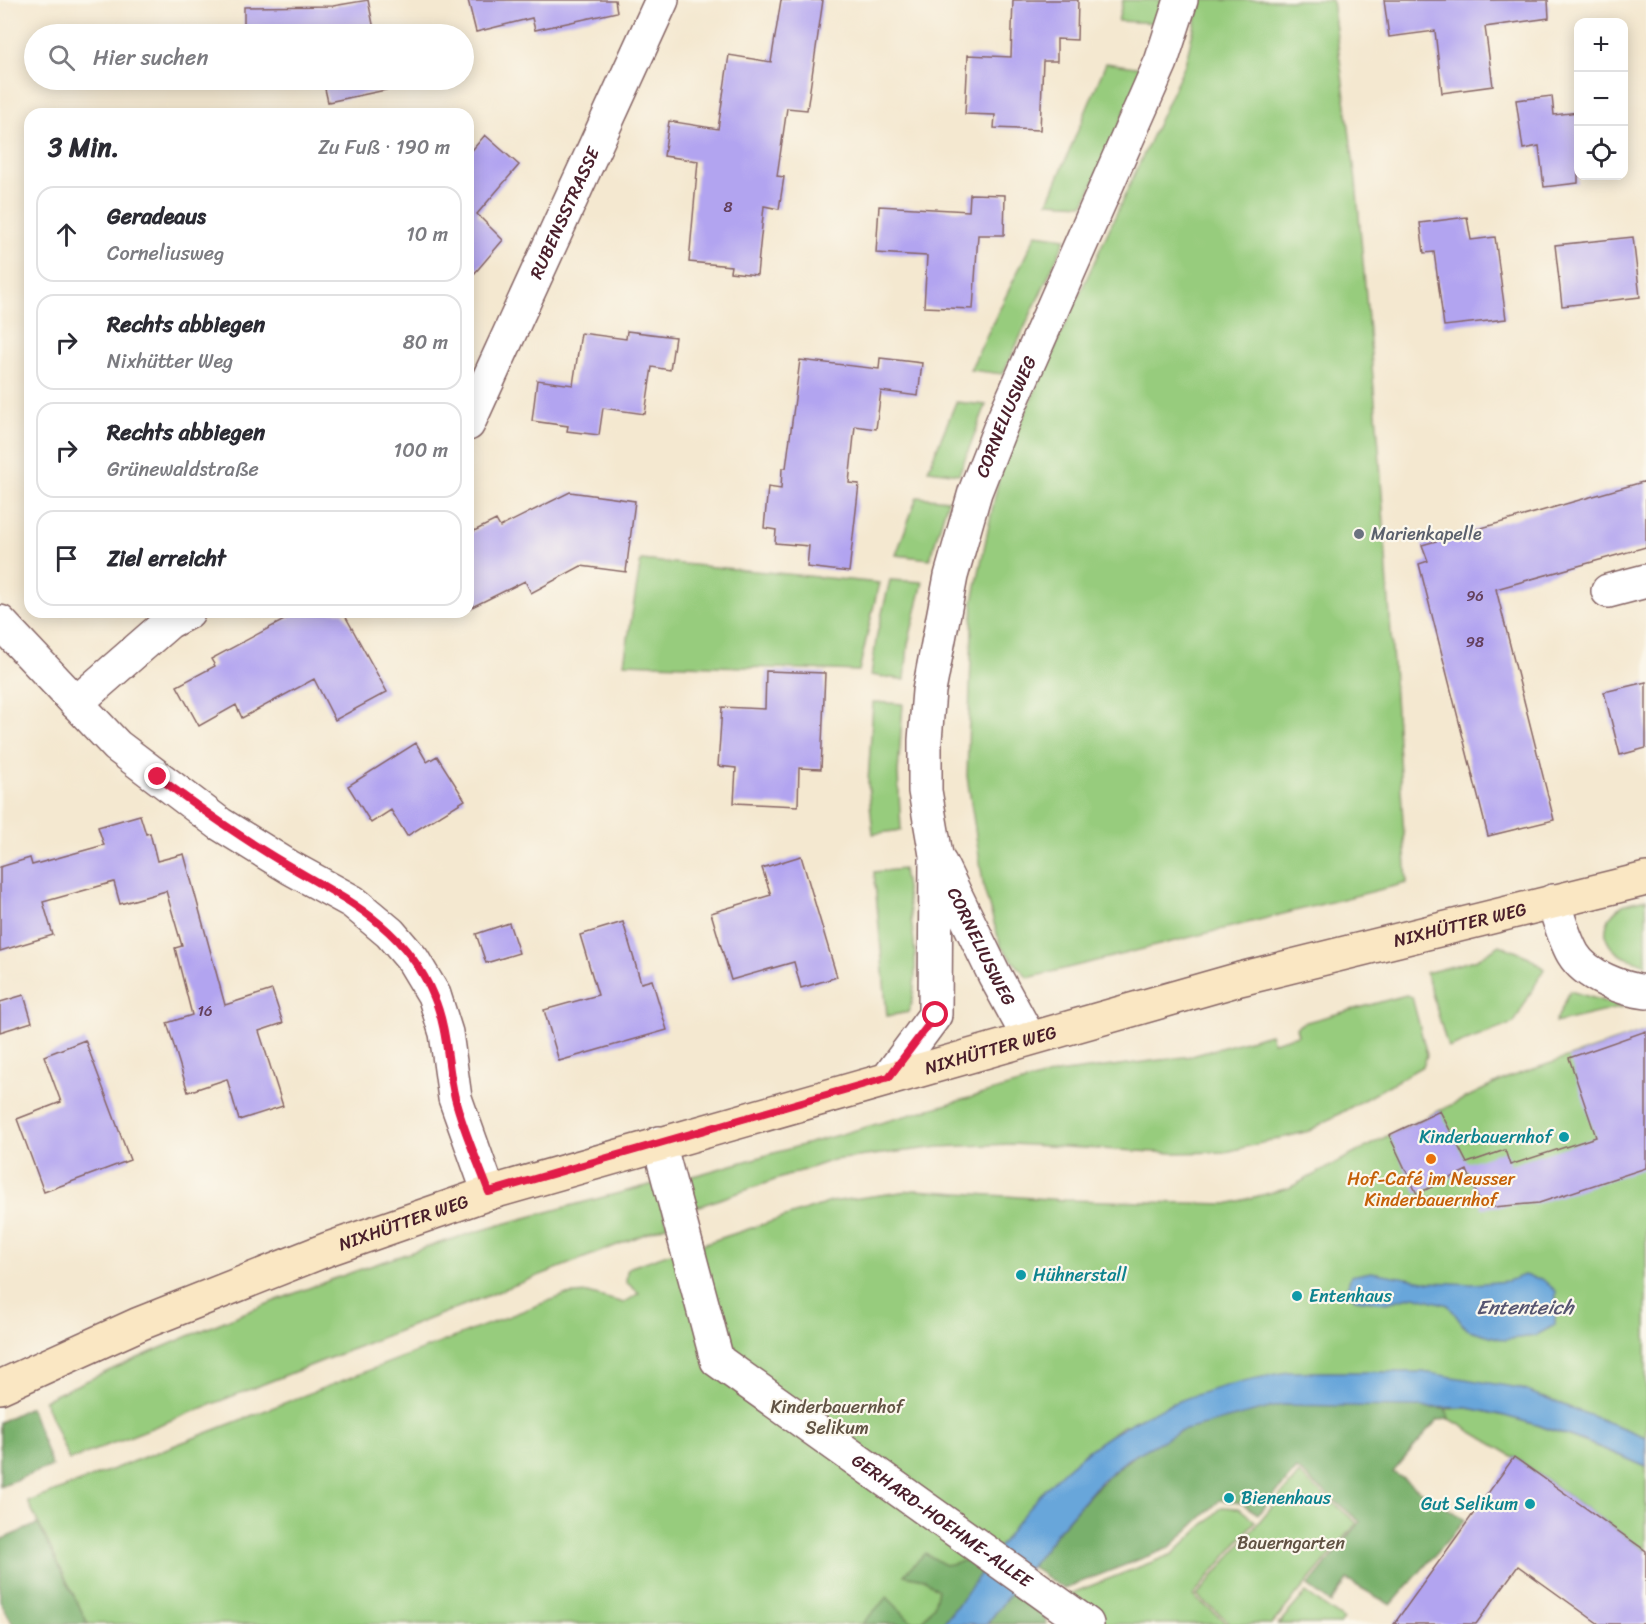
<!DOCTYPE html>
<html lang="de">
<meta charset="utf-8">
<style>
:root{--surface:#fff;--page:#f7f7f7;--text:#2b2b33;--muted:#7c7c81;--line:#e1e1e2}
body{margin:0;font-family:Sriracha,sans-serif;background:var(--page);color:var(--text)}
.controls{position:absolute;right:18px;top:18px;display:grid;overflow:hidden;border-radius:12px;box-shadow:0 3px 15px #0003}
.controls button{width:54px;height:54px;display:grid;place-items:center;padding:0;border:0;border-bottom:2px solid var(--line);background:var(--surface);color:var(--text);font:30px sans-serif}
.stop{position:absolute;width:18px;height:18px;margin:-14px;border:4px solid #e11d48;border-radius:50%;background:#fff}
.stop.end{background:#e11d48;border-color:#fff;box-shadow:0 2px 6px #0008}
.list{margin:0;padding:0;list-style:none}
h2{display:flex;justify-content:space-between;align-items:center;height:78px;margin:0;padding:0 24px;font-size:26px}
h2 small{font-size:20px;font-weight:400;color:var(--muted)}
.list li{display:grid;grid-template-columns:39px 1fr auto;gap:18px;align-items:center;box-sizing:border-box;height:96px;margin:0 12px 12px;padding:0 12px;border:2px solid var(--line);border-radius:18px}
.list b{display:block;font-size:22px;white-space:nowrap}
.list p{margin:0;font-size:20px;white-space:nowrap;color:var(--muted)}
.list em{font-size:20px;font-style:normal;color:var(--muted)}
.icon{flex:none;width:33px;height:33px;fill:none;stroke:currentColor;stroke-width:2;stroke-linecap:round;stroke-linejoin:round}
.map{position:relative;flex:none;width:1646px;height:1624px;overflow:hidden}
.search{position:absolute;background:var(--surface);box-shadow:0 3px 15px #0003;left:24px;top:24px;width:450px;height:66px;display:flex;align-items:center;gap:15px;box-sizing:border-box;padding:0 21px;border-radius:33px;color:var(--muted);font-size:22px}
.panel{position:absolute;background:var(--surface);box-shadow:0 3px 15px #0003;left:24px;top:108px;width:450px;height:510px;border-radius:18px}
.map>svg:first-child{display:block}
.green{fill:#97cc7d;stroke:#707654;stroke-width:1.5}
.forest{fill:#79b06c;stroke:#62684c;stroke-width:1.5}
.water{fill:#68a6da;stroke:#596282;stroke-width:1.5}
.building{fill:#b2a4f0}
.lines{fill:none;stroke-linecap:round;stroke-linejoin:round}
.street-casing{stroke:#866565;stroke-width:36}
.secondary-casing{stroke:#866565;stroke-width:36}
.street{stroke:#fff;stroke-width:33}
.secondary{stroke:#fae7c3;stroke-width:33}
.route{stroke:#e11d48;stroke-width:8}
.worship-dot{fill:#6b7280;stroke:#fbf7ec;stroke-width:2}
.culture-dot{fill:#0f9aa8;stroke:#fbf7ec;stroke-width:2}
.food-dot{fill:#e8710a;stroke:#fbf7ec;stroke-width:2}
.labels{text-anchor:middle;stroke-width:4.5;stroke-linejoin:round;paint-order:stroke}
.number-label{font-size:15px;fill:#64405c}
.street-label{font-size:18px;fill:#4a1f2b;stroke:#fbf7ec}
.worship-label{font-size:18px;fill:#5b616d;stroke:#fbf7ec;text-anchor:start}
.culture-label{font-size:18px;fill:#0d838f;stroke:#fbf7ec;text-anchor:start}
.food-label{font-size:18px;fill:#c56008;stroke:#fbf7ec}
.park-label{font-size:18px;fill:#615344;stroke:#fbf7ec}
.water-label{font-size:20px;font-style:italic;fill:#565571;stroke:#fbf7ec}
</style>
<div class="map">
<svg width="1646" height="1624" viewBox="0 0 1646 1624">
<rect width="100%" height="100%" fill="#fbf7ec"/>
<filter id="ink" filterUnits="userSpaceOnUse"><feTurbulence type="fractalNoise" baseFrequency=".0167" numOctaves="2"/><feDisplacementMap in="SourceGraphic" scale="12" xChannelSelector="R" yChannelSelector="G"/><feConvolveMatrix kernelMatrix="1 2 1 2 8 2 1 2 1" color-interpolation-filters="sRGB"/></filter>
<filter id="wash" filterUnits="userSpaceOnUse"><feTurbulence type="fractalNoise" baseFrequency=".008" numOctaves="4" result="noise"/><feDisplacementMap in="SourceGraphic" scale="24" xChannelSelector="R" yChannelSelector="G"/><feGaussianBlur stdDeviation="1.35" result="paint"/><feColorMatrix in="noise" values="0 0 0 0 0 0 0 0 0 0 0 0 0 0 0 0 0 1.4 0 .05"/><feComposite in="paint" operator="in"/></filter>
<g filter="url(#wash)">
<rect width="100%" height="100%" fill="#f4e8d0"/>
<path class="green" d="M 1123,0 L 1162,0 L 1158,23 L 1118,21 Z
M 1201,0 L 1332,0 L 1356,181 L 1379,447 L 1407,883 L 1028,978 L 1001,947 L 984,889 L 967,776 L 973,601 L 1002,463 L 1185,64 Z
M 1106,63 L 1144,68 L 1084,204 L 1048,202 Z
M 1036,234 L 1066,238 L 1003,374 L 970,370 Z
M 956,402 L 986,405 L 959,474 L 928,470 Z
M 917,497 L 948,500 L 930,559 L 896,555 Z
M 641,560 L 879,583 L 859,671 L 624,663 Z
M 890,580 L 923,582 L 908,644 L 905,680 L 871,675 L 877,634 Z
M 873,702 L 903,704 L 898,773 L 901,830 L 873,834 L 868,783 Z
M 903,869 C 910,917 923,965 909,1012 L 887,1016 L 874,872 Z
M 1646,899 L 1646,964 C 1635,961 1620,957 1612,948 C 1599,934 1608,913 1623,905 C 1629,902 1639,901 1646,899 Z
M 1500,945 L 1529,957 L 1544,969 L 1514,1023 L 1448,1048 L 1426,973 L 1475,960 Z
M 1570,991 L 1623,1007 L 1555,1023 Z
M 1406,995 L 1412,997 L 1427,1055 L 1423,1066 L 1309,1131 L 1226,1152 L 1172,1153 L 1012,1144 L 939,1147 L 833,1160 L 694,1208 L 686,1178 L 1057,1073 L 1192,1056 L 1270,1034 L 1273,1042 L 1298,1035 L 1296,1027 L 1303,1023 Z
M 1646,1031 L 1646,1437 L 1519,1388 L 1122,1426 C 1073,1463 1036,1498 999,1547 L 1039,1605 L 1047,1624 L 88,1624 L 28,1502 L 564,1295 L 588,1293 L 624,1303 L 639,1293 L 626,1282 L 627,1271 L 631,1267 L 673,1252 L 683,1259 L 703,1244 L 831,1202 L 915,1190 L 1064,1200 L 1227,1204 L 1289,1188 L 1389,1135 L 1507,1078 Z
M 654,1184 L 668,1225 L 75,1458 L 69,1460 L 44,1400 C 156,1349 270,1299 388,1260 C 475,1230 565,1207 654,1184 Z
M 1468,1408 C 1529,1419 1590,1443 1646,1467 L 1646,1551 L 1514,1457 L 1450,1419 L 1445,1409 Z
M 1299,1474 L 1357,1523 L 1272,1624 L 1232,1624 L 1197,1596 Z
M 1222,1507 L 1239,1508 L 1255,1521 L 1193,1596 L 1228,1624 L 1109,1624 L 1067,1595 L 1173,1554 Z
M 1306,1593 L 1343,1619 L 1340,1624 L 1278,1624 Z"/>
<path class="forest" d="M 1281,1405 L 1394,1405 L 1445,1409 L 1450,1419 L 1437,1420 L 1393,1472 L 1465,1520 L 1391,1605 L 1347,1580 L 1331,1603 L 1308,1586 L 1360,1522 L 1297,1469 L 1258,1514 L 1241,1503 L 1220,1500 L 1169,1548 L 1063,1589 L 1031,1566 C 1073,1513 1114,1456 1179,1432 C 1211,1420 1248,1413 1281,1405 Z
M 30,1407 L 52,1466 L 0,1486 L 0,1422 Z
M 38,1524 L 88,1624 L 13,1624 L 0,1601 L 0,1540 Z
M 925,1553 L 945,1565 L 972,1559 L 986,1569 L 942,1624 L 862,1624 L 887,1597 L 912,1622 L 923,1620 L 934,1605 L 938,1590 L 924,1579 L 904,1575 Z
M 1014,1588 L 1039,1605 L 1047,1624 L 987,1624 Z"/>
<path class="water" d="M 1371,1272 L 1430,1282 L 1473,1284 L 1508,1281 L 1524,1275 L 1542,1279 L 1556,1291 L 1555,1325 L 1535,1336 L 1504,1340 L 1466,1329 L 1448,1305 L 1414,1296 L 1387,1303 L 1355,1299 L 1346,1290 L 1351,1276 Z
M 1288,1372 L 1423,1372 L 1519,1388 L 1646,1437 L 1646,1467 C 1590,1442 1529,1419 1468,1408 L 1281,1405 L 1178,1432 L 1128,1459 L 1101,1481 L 1062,1526 L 987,1624 L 942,1624 C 974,1588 996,1547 1027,1510 C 1095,1426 1184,1390 1288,1372 Z"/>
<g id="blocks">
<path class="building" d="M 368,0 L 375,34 L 244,34 L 244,7 L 333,6 Z
M 468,0 L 615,0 L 617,12 L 535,30 L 532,18 L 476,32 Z
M 781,0 L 823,0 L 807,110 L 787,108 L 777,176 L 784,177 L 779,209 L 764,206 L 757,275 L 730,272 L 731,266 L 689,262 L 698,161 L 664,156 L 669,121 L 718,129 L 729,55 L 771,62 Z
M 1013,0 L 1078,0 L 1077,40 L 1057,39 L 1057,61 L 1043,61 L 1040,130 L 994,128 L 995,115 L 965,114 L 968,55 L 1011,57 Z
M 1384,0 L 1548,0 L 1549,18 L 1485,27 L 1493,86 L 1442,93 L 1435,31 L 1389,37 Z
M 323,80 L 384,80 L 386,90 L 328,102 Z
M 1552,96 L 1554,115 L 1578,112 L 1578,183 L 1544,187 L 1539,146 L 1523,149 L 1516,100 Z
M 485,135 L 519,165 L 477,214 L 503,240 L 468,281 L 468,155 Z
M 970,194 L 1005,195 L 1004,235 L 978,235 L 973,309 L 924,307 L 927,256 L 876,253 L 879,206 L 969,211 Z
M 1467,217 L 1471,240 L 1495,237 L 1506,319 L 1444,326 L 1434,252 L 1424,253 L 1420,223 Z
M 1633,237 L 1640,297 L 1562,306 L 1555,245 Z
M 627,331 L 675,337 L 670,370 L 652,367 L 645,414 L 603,408 L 599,435 L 567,431 L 568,426 L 532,421 L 537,380 L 573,385 L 581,333 L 626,339 Z
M 880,358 L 922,363 L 918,396 L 881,391 L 876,429 L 855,426 L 849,483 L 859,484 L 849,572 L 807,567 L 809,546 L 775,543 L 776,530 L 764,528 L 768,487 L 781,489 L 782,468 L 786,468 L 800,360 L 879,369 Z
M 1646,481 L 1646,547 L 1496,589 L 1554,820 L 1488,836 L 1419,564 L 1428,561 L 1422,545 Z
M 570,492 L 635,501 L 626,572 L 581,566 L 531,593 L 525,581 L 468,609 L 468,534 L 496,520 L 500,527 Z
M 299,612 L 343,612 L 387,692 L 335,720 L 314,679 L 242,718 L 236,705 L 199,726 L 177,686 L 215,666 L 211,659 Z
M 766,671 L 825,673 L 821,769 L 799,768 L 798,806 L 734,803 L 736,768 L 718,766 L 722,707 L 765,709 Z
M 1646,682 L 1646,748 L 1620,755 L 1604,692 Z
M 416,743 L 427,762 L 437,756 L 465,800 L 407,836 L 391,810 L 371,823 L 348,786 Z
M 140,815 L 146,834 L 150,833 L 157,861 L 184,854 L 225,1005 L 272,990 L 283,1023 L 259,1031 L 283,1106 L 239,1120 L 227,1079 L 188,1092 L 167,1023 L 192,1015 L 175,948 L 182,946 L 166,891 L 120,904 L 114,882 L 43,902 L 53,935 L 0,951 L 0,867 L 30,858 L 32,865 L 104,845 L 98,827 Z
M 801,856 L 837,977 L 801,988 L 794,962 L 731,980 L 711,913 L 771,895 L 762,868 Z
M 623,922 L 641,983 L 652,980 L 667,1030 L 559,1061 L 544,1010 L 598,995 L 580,935 Z
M 509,923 L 519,953 L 486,963 L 476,934 Z
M 24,995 L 32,1022 L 0,1032 L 0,1002 Z
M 1646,1031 L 1646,1168 L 1539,1203 L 1482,1208 L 1467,1170 L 1417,1194 L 1389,1135 L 1440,1111 L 1467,1163 L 1505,1150 L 1510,1165 L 1596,1137 L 1569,1058 Z
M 85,1040 L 130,1160 L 44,1192 L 17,1119 L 61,1102 L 44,1056 Z
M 1514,1457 L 1646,1551 L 1646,1624 L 1599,1624 L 1518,1566 L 1476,1624 L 1394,1624 Z"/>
</g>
</g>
<g filter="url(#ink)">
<use href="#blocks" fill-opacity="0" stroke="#866565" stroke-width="1.5"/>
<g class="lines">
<defs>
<g id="street">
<path id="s1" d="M 468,424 L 662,0"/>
<path d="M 1608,591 L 1646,581"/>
<path d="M 0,622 L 117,746 L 220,824 L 291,868 L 353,902 L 390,933 L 413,960 L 434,995 L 446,1033 L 455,1098 L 489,1193"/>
<path d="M 76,703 L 169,622 L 188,612"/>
<path id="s2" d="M 940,863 L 994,974 L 1029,1038"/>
<path d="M 1553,901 C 1559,919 1564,938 1573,954 C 1586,976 1622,989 1646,992"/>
<path id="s3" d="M 889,1077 L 935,1015 L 936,855 L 925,791 L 925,740 L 929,691 L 951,576 L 975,492 L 1002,423 L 1161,62 L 1181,0"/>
<path id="s4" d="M 659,1143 L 717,1360 L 1087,1624"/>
</g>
<g id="secondary">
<path id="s5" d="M 0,1387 L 139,1324 L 328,1249 L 489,1193 L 1240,979 L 1646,879"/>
</g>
</defs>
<use href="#street" class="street-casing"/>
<use href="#secondary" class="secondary-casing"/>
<use href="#street" class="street"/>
<use href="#secondary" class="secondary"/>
</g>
</g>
<g class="lines" filter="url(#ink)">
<path class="route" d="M 158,777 C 194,804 230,830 269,854 C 333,894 403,920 434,997 C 448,1030 447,1065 455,1098 C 463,1130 478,1162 489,1192 L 889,1077 L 936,1015"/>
</g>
<circle class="worship-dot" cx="1359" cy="534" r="6"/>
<g class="culture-dot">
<circle cx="1564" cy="1137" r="6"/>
<circle cx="1021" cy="1275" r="6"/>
<circle cx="1297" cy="1296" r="6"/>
<circle cx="1229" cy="1498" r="6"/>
<circle cx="1530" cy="1504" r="6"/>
</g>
<circle class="food-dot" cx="1431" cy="1159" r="6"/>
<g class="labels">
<g class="number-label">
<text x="728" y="212">8</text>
<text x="1475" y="601">96</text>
<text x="1475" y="647">98</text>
<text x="205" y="1016">16</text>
</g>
<g class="street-label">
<text dy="6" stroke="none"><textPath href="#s1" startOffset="232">RUBENSSTRASSE</textPath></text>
<text dy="6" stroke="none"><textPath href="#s3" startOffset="688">CORNELIUSWEG</textPath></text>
<text dy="6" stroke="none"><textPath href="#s5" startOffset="1534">NIXHÜTTER WEG</textPath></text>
<text dy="6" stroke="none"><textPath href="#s2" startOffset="93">CORNELIUSWEG</textPath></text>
<text dy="6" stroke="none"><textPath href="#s5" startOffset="1048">NIXHÜTTER WEG</textPath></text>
<text dy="6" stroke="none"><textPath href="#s5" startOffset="436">NIXHÜTTER WEG</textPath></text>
<text dy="6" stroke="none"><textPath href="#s4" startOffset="501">GERHARD-HOEHME-ALLEE</textPath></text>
</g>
<g class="worship-label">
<text x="1371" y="540">Marienkapelle</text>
</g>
<g class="culture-label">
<text x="1552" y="1143" text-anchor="end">Kinderbauernhof</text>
<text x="1033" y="1281">Hühnerstall</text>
<text x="1309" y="1302">Entenhaus</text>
<text x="1241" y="1504">Bienenhaus</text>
<text x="1518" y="1510" text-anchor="end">Gut Selikum</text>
</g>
<g class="food-label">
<text x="1431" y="1185">Hof-Café im Neusser<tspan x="1431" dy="21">Kinderbauernhof</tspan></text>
</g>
<g class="park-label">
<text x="837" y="1413">Kinderbauernhof<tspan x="837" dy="21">Selikum</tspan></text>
<text x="1291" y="1549">Bauerngarten</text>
</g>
<g class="water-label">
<text x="1525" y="1314">Ententeich</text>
</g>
</g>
</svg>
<div class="controls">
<button>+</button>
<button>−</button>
<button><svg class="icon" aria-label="locate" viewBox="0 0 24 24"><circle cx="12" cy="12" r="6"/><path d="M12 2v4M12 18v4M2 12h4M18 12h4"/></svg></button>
</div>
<div class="stop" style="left:936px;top:1015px"></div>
<div class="stop end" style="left:158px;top:777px"></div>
<div class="search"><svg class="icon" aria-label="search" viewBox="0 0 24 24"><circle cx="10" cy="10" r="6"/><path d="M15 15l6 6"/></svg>Hier suchen</div>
<section class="panel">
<h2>3 Min.<small>Zu Fuß · 190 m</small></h2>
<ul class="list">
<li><svg class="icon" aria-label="ahead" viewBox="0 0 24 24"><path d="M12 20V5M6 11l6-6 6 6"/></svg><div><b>Geradeaus</b><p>Corneliusweg</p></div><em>10 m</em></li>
<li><svg class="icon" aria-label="right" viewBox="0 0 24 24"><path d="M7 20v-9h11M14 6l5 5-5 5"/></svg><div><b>Rechts abbiegen</b><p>Nixhütter Weg</p></div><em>80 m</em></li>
<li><svg class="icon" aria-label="right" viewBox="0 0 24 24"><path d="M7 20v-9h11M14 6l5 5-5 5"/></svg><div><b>Rechts abbiegen</b><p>Grünewaldstraße</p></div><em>100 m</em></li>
<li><svg class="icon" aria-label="arrive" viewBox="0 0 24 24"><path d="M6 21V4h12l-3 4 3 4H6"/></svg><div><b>Ziel erreicht</b></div></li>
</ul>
</section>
</div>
